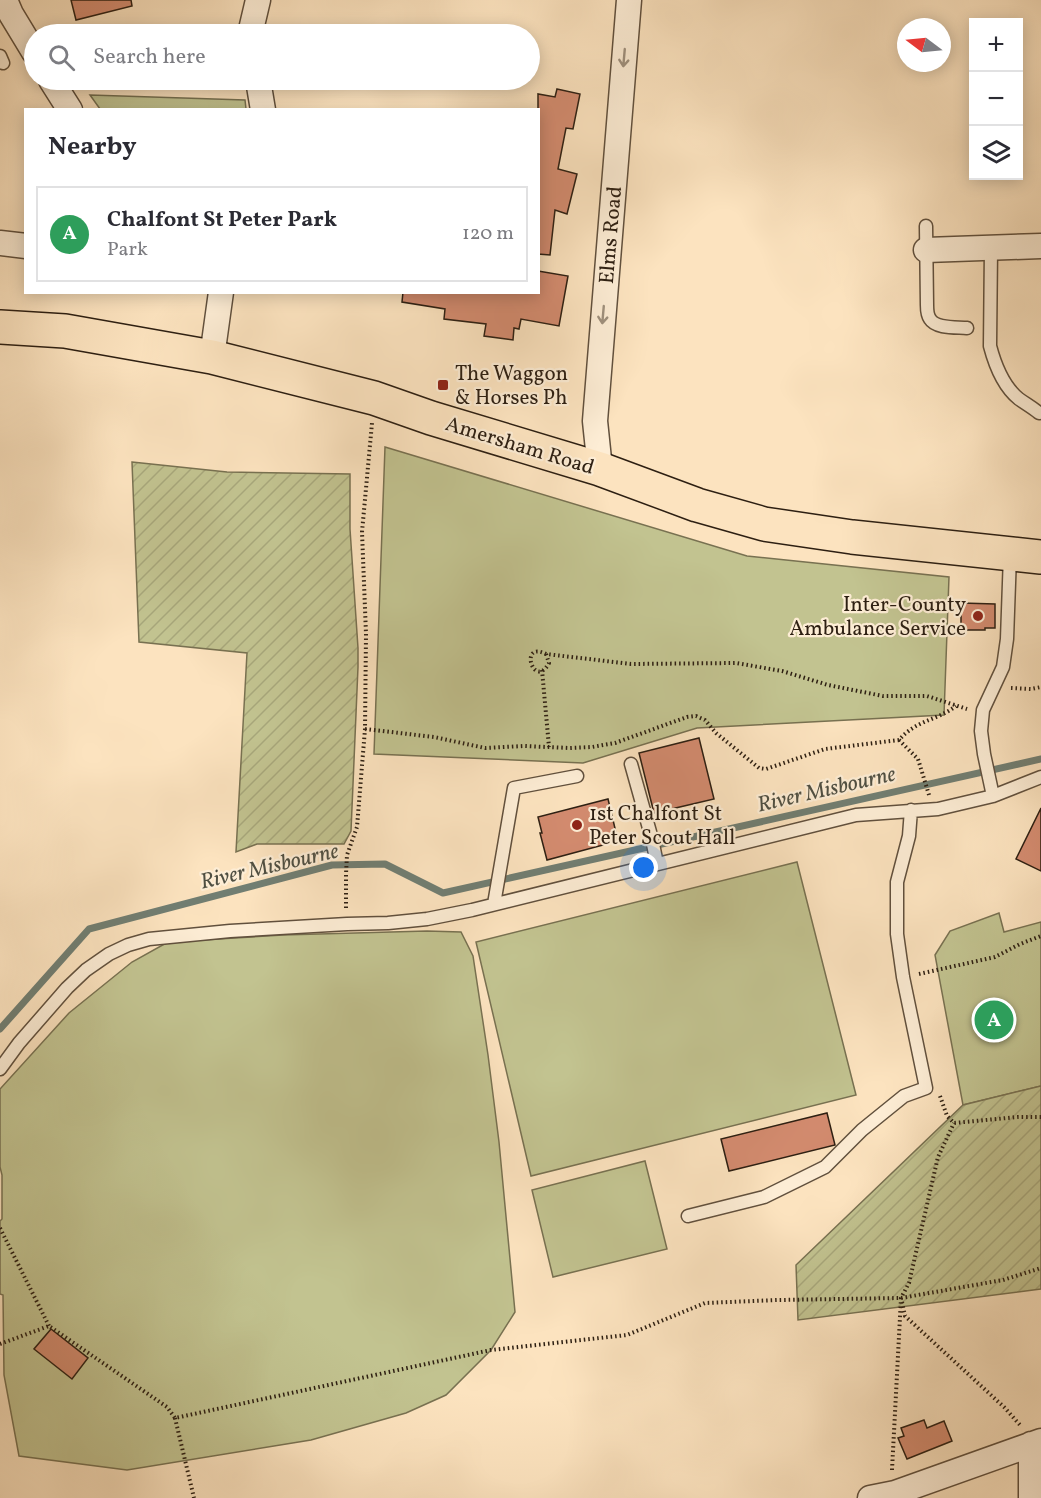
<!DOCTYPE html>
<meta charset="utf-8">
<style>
:root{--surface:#fff;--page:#f2f2f3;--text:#2b2b33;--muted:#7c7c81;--line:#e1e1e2;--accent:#d93025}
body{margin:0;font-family:Vollkorn,serif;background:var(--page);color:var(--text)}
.controls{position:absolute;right:18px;top:18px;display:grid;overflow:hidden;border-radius:0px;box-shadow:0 3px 15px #0003}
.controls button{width:54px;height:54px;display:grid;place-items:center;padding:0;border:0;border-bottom:2px solid var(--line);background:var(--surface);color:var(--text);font:30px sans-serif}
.compass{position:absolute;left:897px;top:18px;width:54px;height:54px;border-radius:50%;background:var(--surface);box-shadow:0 3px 15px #0003;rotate:286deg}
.you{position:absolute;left:644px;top:868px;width:21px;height:21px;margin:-15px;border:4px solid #fff;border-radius:50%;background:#1a73e8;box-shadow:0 0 0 9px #1a73e833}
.badge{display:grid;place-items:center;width:39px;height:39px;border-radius:50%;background:var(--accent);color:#fff;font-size:20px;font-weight:700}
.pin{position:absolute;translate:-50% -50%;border:3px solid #fff;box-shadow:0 2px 6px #0006}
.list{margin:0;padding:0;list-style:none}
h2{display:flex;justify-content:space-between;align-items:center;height:78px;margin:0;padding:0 24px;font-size:26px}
h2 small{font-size:20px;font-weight:400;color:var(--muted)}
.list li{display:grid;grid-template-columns:39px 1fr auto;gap:18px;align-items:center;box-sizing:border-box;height:96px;margin:0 12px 12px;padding:0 12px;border:2px solid var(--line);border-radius:0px}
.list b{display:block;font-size:22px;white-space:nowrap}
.list p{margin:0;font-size:20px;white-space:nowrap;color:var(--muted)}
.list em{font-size:20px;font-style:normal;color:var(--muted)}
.icon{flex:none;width:33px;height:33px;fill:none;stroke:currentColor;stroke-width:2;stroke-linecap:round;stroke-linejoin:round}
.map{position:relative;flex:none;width:1041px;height:1498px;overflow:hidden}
.search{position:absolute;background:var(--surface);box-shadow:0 3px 15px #0003;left:24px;top:24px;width:516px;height:66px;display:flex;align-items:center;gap:15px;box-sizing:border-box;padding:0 21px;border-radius:33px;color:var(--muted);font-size:22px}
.panel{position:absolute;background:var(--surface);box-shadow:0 3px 15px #0003;left:24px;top:108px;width:516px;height:186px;border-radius:0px}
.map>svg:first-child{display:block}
.green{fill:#c2c390;stroke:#787151;stroke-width:1.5}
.garden{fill:url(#garden-furrows);stroke:#787151;stroke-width:1.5}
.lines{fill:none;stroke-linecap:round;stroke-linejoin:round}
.stream{stroke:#717e72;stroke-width:7}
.building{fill:#d38b6f;stroke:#2d1f12;stroke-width:1.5}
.lane-casing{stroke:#61503d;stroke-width:15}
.street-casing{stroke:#61503d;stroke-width:27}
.highway-casing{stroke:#2d1f12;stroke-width:36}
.path{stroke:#2d1f12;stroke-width:4;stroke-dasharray:1.5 3;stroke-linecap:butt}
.lane{stroke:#fdedd5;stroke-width:12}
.street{stroke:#fdedd5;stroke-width:24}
.highway{stroke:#fce3bf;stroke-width:33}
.oneway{stroke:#9f907d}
.poi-dot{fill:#8f2418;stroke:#fdedd5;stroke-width:2}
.labels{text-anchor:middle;stroke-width:4.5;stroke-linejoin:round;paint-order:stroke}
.street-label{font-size:21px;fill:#2d1f12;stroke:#fdedd5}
.poi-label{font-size:21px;fill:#2d1f12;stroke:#fdedd5;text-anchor:start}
.water-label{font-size:22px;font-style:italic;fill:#4f4f42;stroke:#fdedd5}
</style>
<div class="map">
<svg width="1041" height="1498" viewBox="0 0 1041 1498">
<defs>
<pattern id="garden-furrows" width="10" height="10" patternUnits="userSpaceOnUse" patternTransform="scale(1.5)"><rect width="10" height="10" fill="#c2c390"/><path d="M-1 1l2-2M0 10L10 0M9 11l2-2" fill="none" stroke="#a7a77b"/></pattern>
</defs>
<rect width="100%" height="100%" fill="#fce3bf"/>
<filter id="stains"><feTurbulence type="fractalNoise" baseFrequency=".00333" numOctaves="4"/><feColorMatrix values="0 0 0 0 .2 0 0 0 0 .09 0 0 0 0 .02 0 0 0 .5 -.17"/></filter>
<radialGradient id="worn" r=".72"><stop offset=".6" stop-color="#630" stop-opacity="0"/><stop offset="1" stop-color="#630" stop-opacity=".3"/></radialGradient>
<path class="green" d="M 90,95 L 245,100 L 246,109 L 100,109 Z
M 385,447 L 747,556 L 949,577 L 944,715 L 697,728 L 583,763 L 374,754 Z
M 797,862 L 856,1095 L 531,1176 L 476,942 Z
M 999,913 L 1004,932 L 1041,922 L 1041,1086 L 963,1105 L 935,955 L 950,931 Z
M 427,931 L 461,932 L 473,956 L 488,1055 L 499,1142 L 515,1312 L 491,1350 L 446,1395 L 406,1413 L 311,1440 L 127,1470 L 19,1456 L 4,1375 L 3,1295 L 0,1294 L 0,1221 L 2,1219 L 2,1175 L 0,1167 L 0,1089 L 69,1013 L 132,962 L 168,942 L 283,935 Z
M 645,1161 L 667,1249 L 553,1277 L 532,1190 Z"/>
<path class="garden" d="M 132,462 L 227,472 L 350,474 L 350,529 L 358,648 L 358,667 L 351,831 L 344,844 L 257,844 L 236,852 L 247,653 L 139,642 Z
M 1041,1086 L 1041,1289 L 798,1320 L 796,1265 L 963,1105 Z"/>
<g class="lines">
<path class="stream" d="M 0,1029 L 89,929 L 332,865 L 385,864 L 443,893 L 1041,759"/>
</g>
<path class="building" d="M 71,0 L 131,0 L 132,6 L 76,20 Z
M 557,89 L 580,94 L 573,129 L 566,128 L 558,169 L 577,174 L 567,214 L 555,210 L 550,255 L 538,254 L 538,94 L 555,97 Z
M 538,271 L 568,276 L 559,326 L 521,319 L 519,329 L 514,328 L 513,340 L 484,336 L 486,324 L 444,319 L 445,309 L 402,302 L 403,292 L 538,292 Z
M 961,603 L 995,604 L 995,628 L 985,628 L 985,630 L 961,630 Z
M 699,738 L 714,799 L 654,813 L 639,753 Z
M 608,799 L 618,841 L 547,860 L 540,833 L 542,833 L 538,817 Z
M 1041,808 L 1041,871 L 1016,859 Z
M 827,1113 L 835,1145 L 729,1171 L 721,1139 Z
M 51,1329 L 88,1358 L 72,1379 L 34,1349 Z
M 924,1420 L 927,1428 L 944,1421 L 952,1441 L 907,1459 L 898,1438 L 904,1436 L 901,1428 Z"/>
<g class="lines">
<defs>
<path id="lane" d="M 0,56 L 3,63
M 926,226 L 927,305 C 927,310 927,315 930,319 C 936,329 957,327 967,328
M 991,248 L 990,346 C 995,365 1004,387 1019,399 C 1026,404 1033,408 1039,413
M 631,764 L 652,839 L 657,864
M 993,796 L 984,754 L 981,731 L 983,710 L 1003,667 L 1007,639 L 1010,555
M 494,904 L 514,788 L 577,776
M 0,1069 L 19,1043 L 67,988 L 86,970 L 109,954 L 128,945 L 149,939 L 230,931 L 347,924 L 388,923 L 427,919 L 472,910 L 856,815 L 938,809 L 993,796 L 1041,777
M 688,1216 L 764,1197 L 825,1167 L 862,1130 L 904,1096 L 926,1088 L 903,977 L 897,934 L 897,882 L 909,836 L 911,810"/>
<path id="street" d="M 5,0 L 11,14 L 34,52
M 250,34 L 258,0
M 51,80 L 70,110
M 258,80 L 263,110
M 0,243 L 26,246
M 926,250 L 1041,246
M 212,357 L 221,292
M 600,469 L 595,421 L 629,0
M 1031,1444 L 1031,1498
M 870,1498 L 895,1493 L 1041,1441"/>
<path id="highway" d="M 0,327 L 65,331 L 212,357 L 374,398 L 431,418 L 600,469 L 697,505 L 764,524 L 852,537 L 1041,557"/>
</defs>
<use href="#lane" class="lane-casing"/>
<use href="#street" class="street-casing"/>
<use href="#highway" class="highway-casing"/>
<path class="path" d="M 546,654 L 549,663 C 534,691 518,640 546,654 L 631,664 L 736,663 L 782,671 L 828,685 L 883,696 L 927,696 L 967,709
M 542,670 L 549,747
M 1011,688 L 1031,689 L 1041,687
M 365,729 L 434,737 L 485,748 L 524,746 L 570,748 L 592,747 L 615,743 L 687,717 L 696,716 L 705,720 L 716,733 L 759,768 L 766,769 L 825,749 L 899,740 C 916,720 936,721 956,706
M 899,740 L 918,759 L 929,795
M 346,908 L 346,874 L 347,855 L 357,827 L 365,729 L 366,634 L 362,532 L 372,423
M 919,974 L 995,957 L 1020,944 L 1041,936
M 940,1096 L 947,1116 L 954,1123 L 1018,1117 L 1041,1117
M 0,1228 L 49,1326
M 902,1302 L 905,1316 L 1004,1407 L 1020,1425
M 0,1344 L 49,1326 L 167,1407 L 175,1418 L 491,1350 L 627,1335 L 705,1303 L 778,1300 L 901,1298 L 1003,1280 L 1041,1268
M 175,1418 L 194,1498
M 892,1470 L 901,1298 L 909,1283 L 938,1157 L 954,1123"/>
<use href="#lane" class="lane"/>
<use href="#street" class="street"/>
<use href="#highway" class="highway"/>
</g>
<defs><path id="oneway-shaft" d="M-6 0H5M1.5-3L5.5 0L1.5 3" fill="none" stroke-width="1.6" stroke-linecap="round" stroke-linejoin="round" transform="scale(1.5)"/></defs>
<g class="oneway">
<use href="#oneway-shaft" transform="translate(624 58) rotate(95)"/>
<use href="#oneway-shaft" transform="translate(603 315) rotate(95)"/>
</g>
<g class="poi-dot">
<rect x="437" y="379" width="12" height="12" rx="3"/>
<circle cx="978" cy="616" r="6"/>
<circle cx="577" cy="825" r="6"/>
</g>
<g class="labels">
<g class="street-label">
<text transform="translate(610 235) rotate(-85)" y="7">Elms Road</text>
<text transform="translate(520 445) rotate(17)" y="7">Amersham Road</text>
</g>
<g class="poi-label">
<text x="455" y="380">The Waggon<tspan x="455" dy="24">&amp; Horses Ph</tspan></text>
<text x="966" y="611" text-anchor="end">Inter-County<tspan x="966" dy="24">Ambulance Service</tspan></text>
<text x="589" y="820">1st Chalfont St<tspan x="589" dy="24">Peter Scout Hall</tspan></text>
</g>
<g class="water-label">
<text transform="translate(826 788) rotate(-13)" y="8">River Misbourne</text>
<text transform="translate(269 865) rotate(-13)" y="8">River Misbourne</text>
</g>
</g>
<rect width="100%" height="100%" filter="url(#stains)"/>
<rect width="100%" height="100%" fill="url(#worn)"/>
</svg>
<div class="controls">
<button>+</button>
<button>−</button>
<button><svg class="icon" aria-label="layers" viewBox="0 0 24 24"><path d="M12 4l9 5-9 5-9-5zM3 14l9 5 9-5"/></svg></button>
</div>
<svg class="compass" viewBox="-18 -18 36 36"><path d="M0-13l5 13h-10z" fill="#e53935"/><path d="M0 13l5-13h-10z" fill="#7c7c81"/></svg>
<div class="you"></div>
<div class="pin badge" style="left:994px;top:1020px;background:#2e9e5b">A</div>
<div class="search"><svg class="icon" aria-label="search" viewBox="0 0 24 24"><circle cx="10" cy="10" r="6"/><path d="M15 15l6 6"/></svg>Search here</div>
<section class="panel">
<h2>Nearby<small></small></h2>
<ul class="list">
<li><span class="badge" style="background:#2e9e5b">A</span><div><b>Chalfont St Peter Park</b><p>Park</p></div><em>120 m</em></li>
</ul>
</section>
</div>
